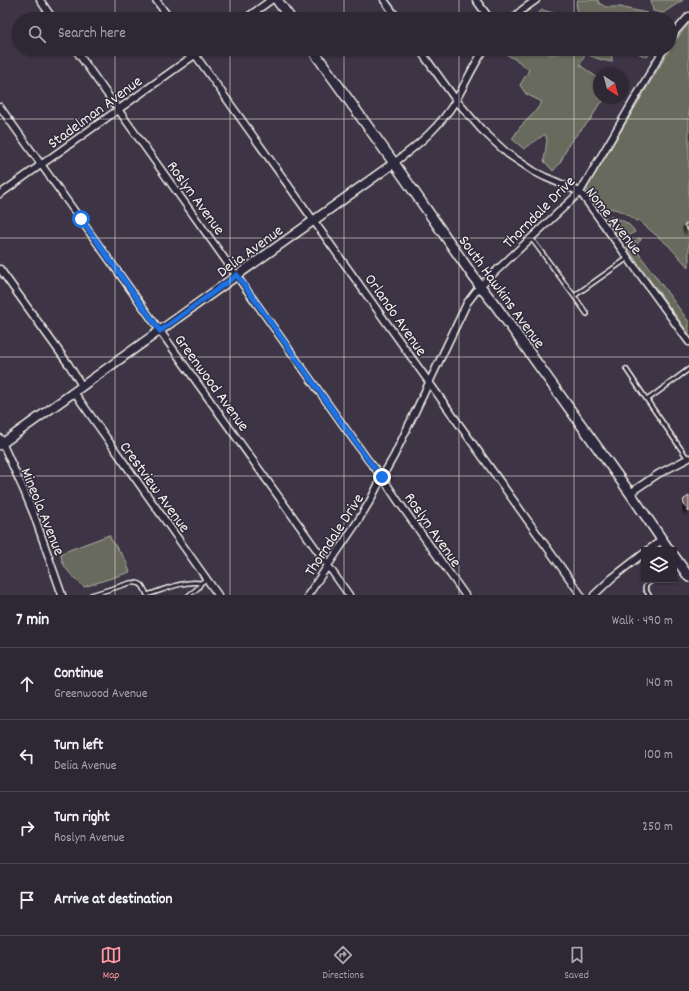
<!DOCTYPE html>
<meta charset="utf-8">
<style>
:root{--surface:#2e2734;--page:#362f3c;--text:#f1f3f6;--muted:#a7a5ac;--line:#49444f;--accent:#ff9aa2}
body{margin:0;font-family:Dekko,sans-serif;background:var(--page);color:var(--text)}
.controls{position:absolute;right:12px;bottom:12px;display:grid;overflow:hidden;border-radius:0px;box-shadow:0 1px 3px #0004}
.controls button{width:36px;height:36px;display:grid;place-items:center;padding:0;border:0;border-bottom:1px solid var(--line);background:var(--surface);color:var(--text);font:20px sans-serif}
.compass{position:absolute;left:593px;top:68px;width:36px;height:36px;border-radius:50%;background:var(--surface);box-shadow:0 1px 3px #0004;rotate:144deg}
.stop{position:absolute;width:12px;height:12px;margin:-9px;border:3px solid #1a73e8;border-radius:50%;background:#fff}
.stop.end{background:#1a73e8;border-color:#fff;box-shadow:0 1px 4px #0008}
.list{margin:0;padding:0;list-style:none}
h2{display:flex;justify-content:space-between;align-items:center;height:52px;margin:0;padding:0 16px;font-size:17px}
h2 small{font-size:13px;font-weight:400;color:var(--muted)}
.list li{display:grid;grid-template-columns:26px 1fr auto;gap:12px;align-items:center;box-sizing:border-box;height:72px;padding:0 16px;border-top:1px solid var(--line)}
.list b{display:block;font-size:15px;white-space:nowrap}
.list p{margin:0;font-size:13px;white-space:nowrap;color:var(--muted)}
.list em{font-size:13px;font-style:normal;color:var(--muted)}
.icon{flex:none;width:22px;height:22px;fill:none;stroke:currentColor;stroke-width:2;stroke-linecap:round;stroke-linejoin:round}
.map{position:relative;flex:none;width:689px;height:595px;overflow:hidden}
.search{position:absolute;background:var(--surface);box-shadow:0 1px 3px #0004;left:12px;right:12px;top:12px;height:44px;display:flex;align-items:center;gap:10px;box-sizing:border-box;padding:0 14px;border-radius:22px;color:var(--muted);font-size:15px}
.sheet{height:340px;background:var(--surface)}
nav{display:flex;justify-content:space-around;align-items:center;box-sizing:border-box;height:56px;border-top:1px solid var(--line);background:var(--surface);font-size:11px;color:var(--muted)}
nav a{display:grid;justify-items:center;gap:2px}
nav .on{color:var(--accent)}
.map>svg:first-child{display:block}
.green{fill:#676b5d;stroke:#aeaea2}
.building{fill:#755d66;stroke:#f4f1e8;filter:url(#shadow)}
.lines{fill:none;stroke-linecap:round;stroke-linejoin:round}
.service-casing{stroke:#f4f1e8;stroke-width:6}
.minor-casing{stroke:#f4f1e8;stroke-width:9}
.tertiary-casing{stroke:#f4f1e8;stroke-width:11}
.secondary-casing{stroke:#f4f1e8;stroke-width:12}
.service{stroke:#2f2a3d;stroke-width:3}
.minor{stroke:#2f2a3d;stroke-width:6}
.tertiary{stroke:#2f2a3d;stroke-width:8}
.secondary{stroke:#2f2a3d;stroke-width:9}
.route{stroke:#1a73e8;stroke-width:5}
.grid{fill:none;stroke:#f4f1e8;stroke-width:1;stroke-opacity:0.55}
.labels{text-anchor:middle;stroke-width:3;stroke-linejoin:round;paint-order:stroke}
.street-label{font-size:16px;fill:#f4f1e8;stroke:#2f2a3d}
</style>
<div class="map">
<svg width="689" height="595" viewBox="0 0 689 595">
<defs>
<filter id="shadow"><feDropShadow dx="-3" dy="3" stdDeviation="1" flood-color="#0009"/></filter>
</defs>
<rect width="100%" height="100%" fill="#3d3445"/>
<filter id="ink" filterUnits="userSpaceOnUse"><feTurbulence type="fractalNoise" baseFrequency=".025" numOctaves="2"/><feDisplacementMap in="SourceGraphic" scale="8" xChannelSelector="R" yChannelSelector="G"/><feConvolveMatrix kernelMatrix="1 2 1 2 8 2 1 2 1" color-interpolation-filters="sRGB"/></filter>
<g filter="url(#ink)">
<path class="green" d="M 577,0 L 598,0 L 599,3 L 606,7 L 621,7 L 628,9 L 647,13 L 650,19 L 579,19 L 576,3 Z
M 651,0 L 683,0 L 663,13 L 653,11 Z
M 542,10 L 561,15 L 566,19 L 532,19 Z
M 689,23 L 689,268 L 668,245 L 638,220 L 636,221 C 625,213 614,205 599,210 L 587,193 L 587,188 L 673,44 Z
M 506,49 L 540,49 L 550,55 L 562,53 L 560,49 L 626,49 L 612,52 L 612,62 L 602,60 L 585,54 L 580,65 L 599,79 L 599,98 L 607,98 L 598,106 L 591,119 L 570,142 L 560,163 L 553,171 L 544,161 L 547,140 L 545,134 L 524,149 L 512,139 L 520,127 L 534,113 L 542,102 L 526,94 L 520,85 L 529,70 L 518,61 L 504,53 Z
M 629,49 L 655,49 L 647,57 Z
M 611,217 C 620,218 631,224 635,232 L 621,240 L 605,218 Z
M 639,238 L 641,239 L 641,240 L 634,247 L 689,322 L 689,334 L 627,248 Z
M 109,535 L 112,541 L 125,559 L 130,572 L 84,587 C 75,578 61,568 61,554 L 64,552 Z"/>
<path class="building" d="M 689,222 L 689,232 L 684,225 Z
M 689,496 L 689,512 L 684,505 L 685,505 L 683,503 L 684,502 L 683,500 Z"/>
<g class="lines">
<defs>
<path id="service" d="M 531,238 L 574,296 L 628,258
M 574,296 L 587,314
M 626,369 L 647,400
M 688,459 L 647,400 L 689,369
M 91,595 L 130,583 C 142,582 143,585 147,595
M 147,595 C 163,590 185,580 201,583
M 189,595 L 198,588 L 201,583 L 206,579
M 649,595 L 645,589 L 646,585 L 653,580"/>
<path id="minor" d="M 40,0 L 53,19
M 156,0 L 170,19
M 384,0 L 398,19
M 476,0 L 490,19
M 245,19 L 271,0
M 512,19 L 522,10 L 536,0
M 670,40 L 676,31 L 689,16
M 75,49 L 368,460 L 382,477 L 398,501 L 465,595
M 191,49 L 581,595
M 419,49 L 456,100 L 481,129 L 496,143 L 508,154 L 535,172 L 545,177 L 580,192 L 689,342
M 0,107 L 349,595
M 394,163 C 419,144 440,127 456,100 C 466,83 473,65 485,49
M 0,194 L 203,49
M 0,269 L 69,365 L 82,386
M 74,392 L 218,595
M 0,438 L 24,491 L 34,515 L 62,595
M 630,493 L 658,474 L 689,458
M 648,550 L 662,540
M 308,595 L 358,521 L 370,501 L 382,477 L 394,456 L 467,303 L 480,286 L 580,192 L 664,49
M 594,595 L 612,578 L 644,553"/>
<path id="tertiary" d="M 0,445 L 394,163"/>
<path id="secondary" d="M 277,0 L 291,19
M 312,49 L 394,163 L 480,286 L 496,306 L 630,493 L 669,550
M 674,556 L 689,577"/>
</defs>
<use href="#service" class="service-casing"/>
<use href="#minor" class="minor-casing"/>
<use href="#tertiary" class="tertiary-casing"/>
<use href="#secondary" class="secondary-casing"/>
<use href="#service" class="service"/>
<use href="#minor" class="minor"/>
<use href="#tertiary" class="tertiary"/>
<use href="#secondary" class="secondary"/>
</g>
</g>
<g class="lines" filter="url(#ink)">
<path class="route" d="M 81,219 L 160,331 L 237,275 L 368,460 L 382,477"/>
</g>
<path class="grid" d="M 115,0 L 115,19M 230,0 L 230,19M 344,0 L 344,19M 459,0 L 459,19M 574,0 L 574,19M 115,49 L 115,595M 230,49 L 230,595M 344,49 L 344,595M 459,49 L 459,595M 574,49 L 574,595M 0,119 L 689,119M 0,238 L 689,238M 0,357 L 689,357M 0,476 L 689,476"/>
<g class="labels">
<g class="street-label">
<text transform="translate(94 111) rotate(-36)" y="6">Stadelman Avenue</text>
<text transform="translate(197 197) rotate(54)" y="6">Roslyn Avenue</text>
<text transform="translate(538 211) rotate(-45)" y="6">Thorndale Drive</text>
<text transform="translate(615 220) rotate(52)" y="6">Nome Avenue</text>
<text transform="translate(249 250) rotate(-36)" y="6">Delia Avenue</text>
<text transform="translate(503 291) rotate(54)" y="6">South Hawkins Avenue</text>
<text transform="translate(397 314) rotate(55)" y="6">Orlando Avenue</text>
<text transform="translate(213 382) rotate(54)" y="6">Greenwood Avenue</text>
<text transform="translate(156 486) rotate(54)" y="6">Crestview Avenue</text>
<text transform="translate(44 511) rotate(68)" y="6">Mineola Avenue</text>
<text transform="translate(434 529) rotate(55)" y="6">Roslyn Avenue</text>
<text transform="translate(333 534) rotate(-57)" y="6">Thorndale Drive</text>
</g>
</g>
</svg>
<div class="controls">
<button><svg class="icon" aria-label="layers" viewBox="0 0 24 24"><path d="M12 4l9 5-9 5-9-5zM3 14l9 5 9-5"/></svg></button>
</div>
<svg class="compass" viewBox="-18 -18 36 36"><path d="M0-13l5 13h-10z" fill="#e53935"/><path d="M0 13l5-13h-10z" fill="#a7a5ac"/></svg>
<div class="stop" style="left:81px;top:219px"></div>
<div class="stop end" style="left:382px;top:477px"></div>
<div class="search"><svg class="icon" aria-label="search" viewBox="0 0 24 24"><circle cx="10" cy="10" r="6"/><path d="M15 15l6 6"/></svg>Search here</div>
</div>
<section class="sheet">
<h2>7 min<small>Walk · 490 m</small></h2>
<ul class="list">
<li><svg class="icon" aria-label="ahead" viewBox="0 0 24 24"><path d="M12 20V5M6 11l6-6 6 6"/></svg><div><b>Continue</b><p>Greenwood Avenue</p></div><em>140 m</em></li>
<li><svg class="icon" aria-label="left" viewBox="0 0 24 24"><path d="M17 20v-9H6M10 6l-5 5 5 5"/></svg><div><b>Turn left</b><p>Delia Avenue</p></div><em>100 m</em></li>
<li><svg class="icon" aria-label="right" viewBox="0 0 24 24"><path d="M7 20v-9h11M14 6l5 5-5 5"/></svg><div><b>Turn right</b><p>Roslyn Avenue</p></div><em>250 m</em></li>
<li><svg class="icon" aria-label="arrive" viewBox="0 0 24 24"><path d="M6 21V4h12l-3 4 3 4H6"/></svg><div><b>Arrive at destination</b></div></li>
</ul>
</section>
<nav>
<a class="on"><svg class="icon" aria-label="map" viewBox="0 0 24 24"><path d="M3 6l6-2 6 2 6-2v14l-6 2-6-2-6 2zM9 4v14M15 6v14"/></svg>Map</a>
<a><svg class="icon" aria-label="directions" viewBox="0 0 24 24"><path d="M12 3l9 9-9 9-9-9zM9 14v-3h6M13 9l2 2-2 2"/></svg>Directions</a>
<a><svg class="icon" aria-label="saved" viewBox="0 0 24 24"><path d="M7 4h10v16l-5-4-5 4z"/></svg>Saved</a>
</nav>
